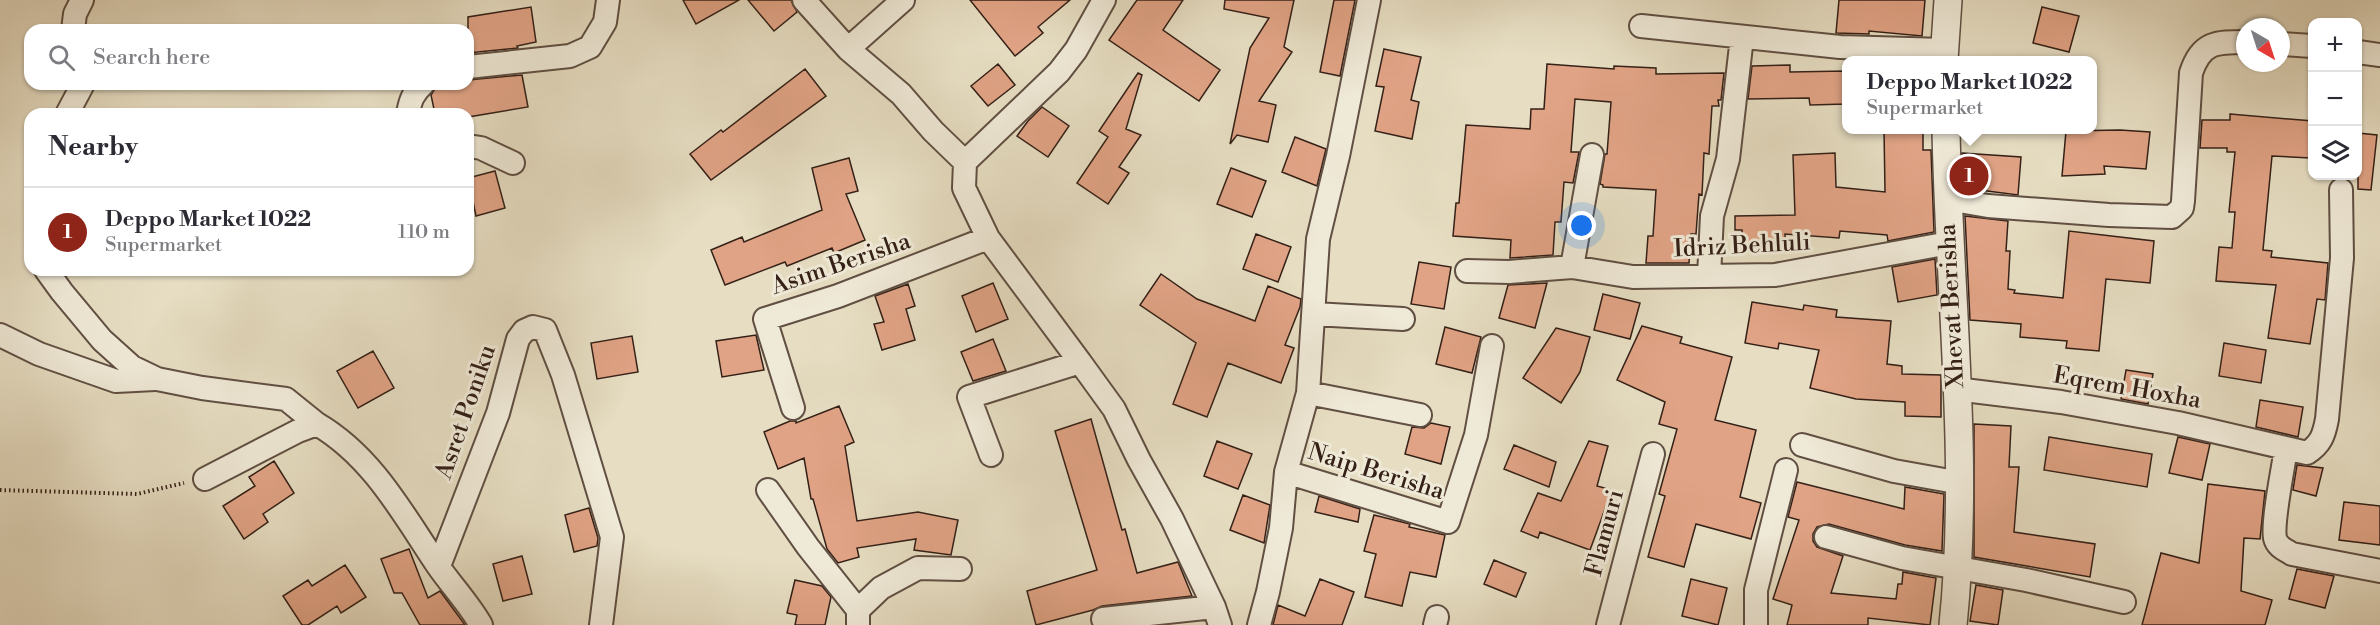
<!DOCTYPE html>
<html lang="en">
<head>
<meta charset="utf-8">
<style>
	:root { --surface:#fff; --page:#f2f2f3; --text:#2b2b33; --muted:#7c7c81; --line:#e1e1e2; --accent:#8f2418 }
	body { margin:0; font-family:"Libre Bodoni",serif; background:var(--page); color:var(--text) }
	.controls { position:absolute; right:18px; top:18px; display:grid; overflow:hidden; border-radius:12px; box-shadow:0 2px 4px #0004 }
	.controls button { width:54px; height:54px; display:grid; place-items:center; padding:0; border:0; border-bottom:2px solid var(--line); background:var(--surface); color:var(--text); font:30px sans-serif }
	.compass { position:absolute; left:2236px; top:18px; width:54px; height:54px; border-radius:50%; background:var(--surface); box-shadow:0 2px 4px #0004; rotate:141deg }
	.you { position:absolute; left:1582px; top:226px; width:21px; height:21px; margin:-15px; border:4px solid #fff; border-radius:50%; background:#1a73e8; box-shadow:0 0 0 9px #1a73e833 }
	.badge { display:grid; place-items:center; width:39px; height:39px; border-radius:50%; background:var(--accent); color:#fff; font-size:20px; font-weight:700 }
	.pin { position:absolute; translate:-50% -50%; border:3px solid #fff; box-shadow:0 2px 6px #0006 }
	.popup { position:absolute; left:1842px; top:56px; width:255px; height:78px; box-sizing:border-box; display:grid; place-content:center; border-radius:12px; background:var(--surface); filter:drop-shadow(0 2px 4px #0005); font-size:20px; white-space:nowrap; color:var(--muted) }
	.popup b { font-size:22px; color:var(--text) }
	.popup::after { content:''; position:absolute; left:50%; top:100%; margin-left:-12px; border:12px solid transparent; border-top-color:var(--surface) }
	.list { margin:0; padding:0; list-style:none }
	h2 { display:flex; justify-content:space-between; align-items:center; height:78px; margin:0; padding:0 24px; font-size:26px }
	h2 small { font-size:20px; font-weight:400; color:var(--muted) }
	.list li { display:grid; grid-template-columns:39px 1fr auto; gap:18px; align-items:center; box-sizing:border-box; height:90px; padding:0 24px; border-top:2px solid var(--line) }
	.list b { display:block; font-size:22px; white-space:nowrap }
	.list p { margin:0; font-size:20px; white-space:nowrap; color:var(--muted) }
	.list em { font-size:20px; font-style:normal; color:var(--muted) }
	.icon { flex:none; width:33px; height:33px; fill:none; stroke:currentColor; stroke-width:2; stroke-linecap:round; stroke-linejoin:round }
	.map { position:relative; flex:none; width:2380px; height:625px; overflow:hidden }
	.search { position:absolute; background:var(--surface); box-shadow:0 2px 4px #0004; left:24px; top:24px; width:450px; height:66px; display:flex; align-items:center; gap:15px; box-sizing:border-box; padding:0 21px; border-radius:18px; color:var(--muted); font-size:22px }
	.panel { position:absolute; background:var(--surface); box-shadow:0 2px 4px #0004; left:24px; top:108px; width:450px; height:168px; border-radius:18px }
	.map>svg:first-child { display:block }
	.building { fill:#e0a385; stroke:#342017; stroke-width:1.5 }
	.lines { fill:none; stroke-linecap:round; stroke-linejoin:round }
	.minor-casing { stroke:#604f42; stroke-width:26 }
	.tertiary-casing { stroke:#604f42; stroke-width:30 }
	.path { stroke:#342017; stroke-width:4; stroke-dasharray:1.5 3; stroke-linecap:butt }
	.minor { stroke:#efe9d7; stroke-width:22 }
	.tertiary { stroke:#efe9d7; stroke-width:27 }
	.labels { text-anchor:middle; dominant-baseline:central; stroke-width:6; stroke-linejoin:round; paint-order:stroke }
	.street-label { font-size:24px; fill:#342017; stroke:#efe9d7 }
</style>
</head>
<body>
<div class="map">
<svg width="2380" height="625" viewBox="0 0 2380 625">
	<rect width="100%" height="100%" fill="#e6ddc2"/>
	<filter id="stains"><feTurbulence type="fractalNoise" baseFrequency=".00333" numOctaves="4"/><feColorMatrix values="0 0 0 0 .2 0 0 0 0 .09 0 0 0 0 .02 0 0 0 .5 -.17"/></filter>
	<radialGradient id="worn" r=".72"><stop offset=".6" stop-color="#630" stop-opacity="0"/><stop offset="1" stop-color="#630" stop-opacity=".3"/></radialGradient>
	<path class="building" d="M683 0H739L696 24Z
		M748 0H791L797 12 774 31Z
		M970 0H1070L1038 27 1043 33 1015 56Z
		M1137 0H1183L1163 30 1220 70 1199 101 1109 40Z
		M1225 0H1294L1284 47 1292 52 1259 101 1276 105 1268 142 1237 135 1230 144 1250 48 1269 18 1224 9Z
		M1334 0H1355L1340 76 1320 72Z
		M1839 0H1925L1922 36 1869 31V34L1836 33Z
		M531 7 536 42 517 46 518 48 468 53V17Z
		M2042 7 2079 16 2069 52 2033 43Z
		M1384 49 1421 57 1411 100 1419 102 1412 139 1375 131 1384 87 1376 86Z
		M998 64 1015 85 988 106 971 86Z
		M1547 64 1614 69V66L1656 68V74L1724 73 1721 100H1718L1719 106H1712L1709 154 1704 153 1702 195 1699 194 1696 234H1691L1689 263H1646L1648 236H1653L1656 190 1603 187V185L1600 184 1605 154H1607L1611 102 1575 99 1571 152H1579L1573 183 1564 182 1561 222H1555L1553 255 1510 258 1511 240 1453 236 1456 203H1459L1466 125 1530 129 1531 109H1544Z
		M1790 65V72L1846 71V104L1810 105 1809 98 1748 99 1752 66Z
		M805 69 826 96 711 180 690 154 721 130 723 132Z
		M1138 73 1142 75 1126 129 1141 135 1119 167 1129 173 1108 204 1077 183 1108 137 1099 131Z
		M522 75 528 107 468 117V114H435L431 95 436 87 468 84V80Z
		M1042 107 1069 126 1048 157 1017 136 1028 121Z
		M2230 114 2313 121 2310 158 2272 156 2263 250 2272 251 2271 257 2328 263 2325 300 2317 299 2310 344 2268 338 2276 285 2216 281 2219 247 2232 248 2235 212H2229L2235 152H2227V148H2200L2202 120H2230Z
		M1884 129H1923V150H1931L1934 232 1888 241 1887 235 1840 231 1839 238 1785 234V249H1743L1742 230H1735V216L1795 215 1793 155 1835 153 1836 187 1885 192Z
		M2120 130 2150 132 2146 169 2104 166 2105 174 2062 176 2066 131Z
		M2358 133 2377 135 2371 190 2358 189Z
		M1295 137 1326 149 1317 186 1282 172Z
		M1962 153 2021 157 2018 195 1964 188Z
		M849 158 858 191 846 194 865 240 834 253 832 248 787 266 785 262 725 285 711 250 742 237 744 242 822 210 812 168Z
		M1231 168 1266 181 1252 217 1217 204Z
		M495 171 505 208 476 216 468 178Z
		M1965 216 2008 221 2006 251H2010L2008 289 2015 290 2014 293 2063 298 2069 231 2154 241 2150 283 2106 279 2099 351 2066 348 2067 341 2020 337 2021 324 1970 320Z
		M1256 234 1291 247 1278 282 1243 269Z
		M1935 259 1937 295 1898 302 1892 267Z
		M1419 262 1451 267 1444 309 1411 304Z
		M1161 274 1197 299 1255 321 1268 286 1301 299 1300 307 1285 345 1294 348 1281 383 1228 363 1207 417 1173 404 1196 343 1140 305Z
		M993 283 1008 319 976 332 962 296Z
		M1547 283 1535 328 1499 318 1508 285Z
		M908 284 915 306 906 309 915 340 882 350 874 324 884 322 875 296Z
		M1603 294 1640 303 1630 339 1594 330Z
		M1752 302 1803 310 1804 305 1837 310 1836 317 1891 321 1887 364 1902 366V374L1941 375V417L1905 416V402L1856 399 1810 388 1819 350 1779 343 1778 349 1745 343Z
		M1642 326 1682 337 1680 343 1732 357 1715 420 1756 430 1740 497 1761 503 1751 539 1696 524 1684 567 1648 557 1665 496 1659 494 1677 429 1659 424 1665 402 1617 380Z
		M1445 327 1481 337 1472 373 1436 364Z
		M1556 328 1590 337 1580 372 1561 403 1523 378Z
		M756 335 764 370 722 377 716 341Z
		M632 336 638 372 597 379 591 343Z
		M993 339 1006 371 973 381 961 352Z
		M2224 343 2266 350 2261 383 2219 376Z
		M373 351 394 388 358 408 337 371Z
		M2126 370 2153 374 2148 404 2121 399Z
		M2260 400 2303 407 2298 437 2256 427Z
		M839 406 854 442 845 446 857 521 918 512 958 520 951 555 914 550 916 539 857 548 859 557 838 563 827 549 813 499H811L804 458 778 469 764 432 790 421H796V423Z
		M1091 419 1122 530 1125 529 1137 573 1178 562 1192 596 1102 606 1093 610 1036 625 1027 591 1097 570 1055 431Z
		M1431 423 1450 427 1441 464 1405 454 1412 427 1424 428Z
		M1974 424 2011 426 2009 467H2019L2014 532 2095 544 2090 577 1974 557Z
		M2049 437 2152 454 2147 487 2044 470Z
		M2178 437 2210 444 2202 480 2169 473Z
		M1217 441 1252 454 1238 489 1204 476Z
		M1589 441 1608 446 1597 486 1612 490 1590 550 1540 532 1538 538 1521 531 1538 493 1561 501Z
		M1514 445 1556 462 1549 487 1504 469Z
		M274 461 294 493 263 514 268 522 244 539 223 506 255 486 249 477Z
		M2297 465 2323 468 2316 496 2293 490Z
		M1797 482 1904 509 1905 487 1944 494 1942 551 1905 545 1829 524 1817 527 1813 534V541L1817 547 1843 556 1831 593 1896 599 1898 584H1902L1903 572 1936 578 1930 625 1868 618V625H1787L1792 605 1773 599 1799 520 1788 517Z
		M2208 484 2265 491 2260 539 2244 538 2241 591 2272 600 2265 625H2142L2161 553 2199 563Z
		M1243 495 1270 505 1264 543 1230 530Z
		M1319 496 1360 509 1358 522 1315 512Z
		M2344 502 2380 506V545L2339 540Z
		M589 508 598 538 597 546 574 552 565 515Z
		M1374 515 1410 524 1409 527 1445 535 1436 577 1410 572 1402 606 1365 597 1376 554 1364 551Z
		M409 549 428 598 440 591 465 625H420L402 593H394L381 559Z
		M522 556 532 594 503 601 493 564Z
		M1494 560 1526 573 1516 597 1484 584Z
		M345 565 366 597 341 613 337 606 308 625H302L283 596 308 580 312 586Z
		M2297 569 2334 576 2325 608 2289 599Z
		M1320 579 1354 592 1342 625H1273L1278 605 1305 616Z
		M1691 579 1727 588 1718 625 1682 616Z
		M795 580 822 586 831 597 825 625H795L797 615 787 613Z
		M1976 585 2003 590 1998 625 1970 621Z"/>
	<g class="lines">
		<defs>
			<path id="minor" d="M804 0 848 49 901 94 933 131 965 162 964 188 988 238
				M1641 26 1840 47 1944 50
				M73 30 75 14 82 0
				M2281 44 2312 46
				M848 49 903 0
				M2358 52 2380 55
				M468 67 570 56 590 47 605 22 608 0
				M67 114 83 84
				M408 114C410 101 413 93 423 84
				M468 146 481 148 513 163
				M965 162 1059 72 1076 50 1104 0
				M1947 199 1988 206 2109 215 2172 217 2182 208 2183 201 2191 73C2201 42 2216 42 2245 42
				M1572 267 1592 155
				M46 270 62 292 102 340 132 367 157 379 202 388 286 399 317 424
				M1467 271 1509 272 1572 267 1633 277 1775 275 1949 243
				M1709 276 1712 216 1728 159 1742 37
				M1314 314 1403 319
				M0 335 39 354 116 381 155 379
				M1956 389 2061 402 2178 423 2307 453C2321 444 2324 435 2327 419L2342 258 2341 190
				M1308 393 1420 415
				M793 408 765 319 838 296 988 238 1080 362
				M1802 445 1894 471 1961 483
				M2286 449C2283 468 2272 523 2275 538 2277 547 2286 550 2292 554L2380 571
				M991 455 969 397 1080 362 1114 409 1139 460 1172 519 1214 607 1220 625
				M1286 472 1448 522 1476 435 1492 346
				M205 479 298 431 317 424C373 457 403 514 438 566 452 586 469 604 481 625
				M768 490 808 547 858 610
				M1826 537 1902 558 2026 580 2124 602
				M439 566 498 413 518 339 524 331 533 327 545 330 563 375 612 537 601 625
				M1103 619 1214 607
				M858 624V610L881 588 918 568 960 569
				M1259 625 1268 592 1281 528 1286 472 1308 393 1318 239 1338 156 1369 0
				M1435 625 1437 617
				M1608 625 1653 454
				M1756 625V590L1786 470"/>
			<path id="tertiary" d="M1944 60 1948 0
				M1946 130C1949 295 1970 460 1953 625"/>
		</defs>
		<use href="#minor" class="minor-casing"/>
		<use href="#tertiary" class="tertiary-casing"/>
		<path class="path" d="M0 490 137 494 184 483"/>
		<use href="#minor" class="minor"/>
		<use href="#tertiary" class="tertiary"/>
	</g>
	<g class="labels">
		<g class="street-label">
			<text transform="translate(1742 246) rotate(-3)">Idriz Behluli</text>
			<text transform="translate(841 264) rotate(-19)">Asim Berisha</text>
			<text transform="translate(1952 306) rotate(-93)">Xhevat Berisha</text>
			<text transform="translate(2127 388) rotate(10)">Eqrem Hoxha</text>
			<text transform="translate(466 412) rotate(-71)">Asret Poniku</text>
			<text transform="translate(1376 472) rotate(17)">Naip Berisha</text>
			<text transform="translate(1605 533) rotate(-75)">Flamuri</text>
		</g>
	</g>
	<rect width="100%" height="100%" filter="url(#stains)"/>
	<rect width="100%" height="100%" fill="url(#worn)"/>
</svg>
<div class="controls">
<button>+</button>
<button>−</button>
<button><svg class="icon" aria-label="layers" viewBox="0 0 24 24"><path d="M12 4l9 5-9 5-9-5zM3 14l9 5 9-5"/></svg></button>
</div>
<svg class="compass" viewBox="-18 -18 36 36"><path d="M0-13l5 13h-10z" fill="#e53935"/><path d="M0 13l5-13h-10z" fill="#7c7c81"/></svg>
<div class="you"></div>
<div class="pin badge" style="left:1969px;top:176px">1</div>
<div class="popup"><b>Deppo Market 1022</b>Supermarket</div>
<div class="search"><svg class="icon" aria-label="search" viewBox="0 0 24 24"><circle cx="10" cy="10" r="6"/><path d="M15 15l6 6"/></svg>Search here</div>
<section class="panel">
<h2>Nearby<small></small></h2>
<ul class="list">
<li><span class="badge">1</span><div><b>Deppo Market 1022</b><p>Supermarket</p></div><em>110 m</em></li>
</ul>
</section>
</div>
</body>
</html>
